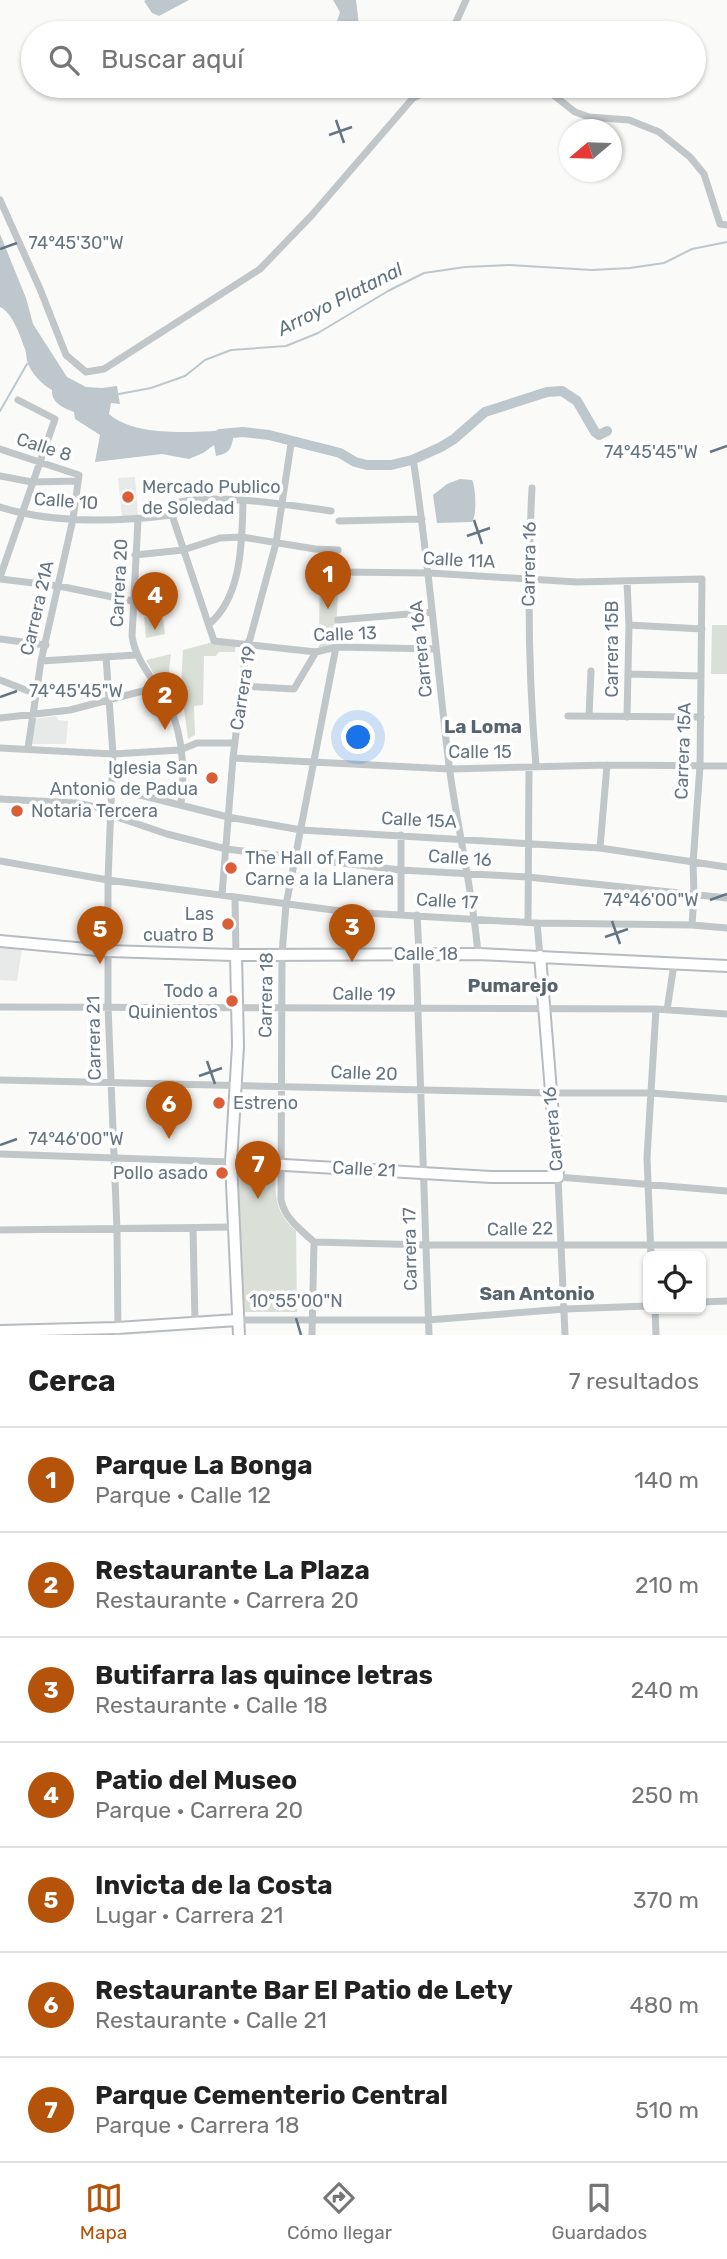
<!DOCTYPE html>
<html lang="es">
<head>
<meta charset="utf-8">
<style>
	:root { --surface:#fff; --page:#f2f2f2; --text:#222; --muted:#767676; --line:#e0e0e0; --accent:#b45309 }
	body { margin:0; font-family:Rubik,sans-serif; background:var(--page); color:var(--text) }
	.controls { position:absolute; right:21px; bottom:21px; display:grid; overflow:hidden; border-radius:10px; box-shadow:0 2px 5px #0004 }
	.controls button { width:63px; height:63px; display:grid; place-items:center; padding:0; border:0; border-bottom:2px solid var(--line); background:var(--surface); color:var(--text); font:35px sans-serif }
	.compass { position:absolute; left:559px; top:119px; width:63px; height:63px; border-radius:50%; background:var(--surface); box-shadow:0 2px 5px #0004; rotate:251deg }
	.you { position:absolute; left:359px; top:738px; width:24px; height:24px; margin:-18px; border:5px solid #fff; border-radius:50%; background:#1a73e8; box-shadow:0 0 0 10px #1a73e833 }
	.badge { display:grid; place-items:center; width:46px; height:46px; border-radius:50%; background:var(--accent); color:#fff; font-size:23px; font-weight:700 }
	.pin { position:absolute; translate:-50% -58px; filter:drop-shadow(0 2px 4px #0008) }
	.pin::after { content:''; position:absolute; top:37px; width:24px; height:21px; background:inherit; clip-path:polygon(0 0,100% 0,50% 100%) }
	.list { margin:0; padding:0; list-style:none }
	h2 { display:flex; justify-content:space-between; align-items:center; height:91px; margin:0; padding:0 28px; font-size:30px }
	h2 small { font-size:23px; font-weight:400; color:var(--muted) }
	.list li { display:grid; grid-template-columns:46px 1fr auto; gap:21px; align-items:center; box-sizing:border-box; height:105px; padding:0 28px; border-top:2px solid var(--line) }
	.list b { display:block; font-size:26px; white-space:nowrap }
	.list p { margin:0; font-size:23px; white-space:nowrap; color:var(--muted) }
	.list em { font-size:23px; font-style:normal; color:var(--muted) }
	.icon { flex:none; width:38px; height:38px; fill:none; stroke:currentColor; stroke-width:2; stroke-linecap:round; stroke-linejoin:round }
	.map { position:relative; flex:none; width:727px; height:1335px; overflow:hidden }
	.search { position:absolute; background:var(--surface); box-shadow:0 2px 5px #0004; left:21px; right:21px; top:21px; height:77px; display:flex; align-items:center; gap:18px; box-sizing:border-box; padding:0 24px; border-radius:38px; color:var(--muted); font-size:26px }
	.sheet { height:826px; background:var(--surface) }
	nav { display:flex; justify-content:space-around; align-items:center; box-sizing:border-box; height:98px; border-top:2px solid var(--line); background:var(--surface); font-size:19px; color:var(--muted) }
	nav a { display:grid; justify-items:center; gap:4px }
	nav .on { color:var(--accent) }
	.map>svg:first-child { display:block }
	.built { fill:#e8e9e9 }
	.green { fill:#dadfd7 }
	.water { fill:#bdc7cc }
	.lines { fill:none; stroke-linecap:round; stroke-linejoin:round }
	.stream { stroke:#bdc7cc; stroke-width:2 }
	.river { stroke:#bdc7cc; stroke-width:10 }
	.secondary-casing { stroke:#b6bbc0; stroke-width:14 }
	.street { stroke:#c1c6c9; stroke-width:7 }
	.secondary { stroke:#fff; stroke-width:10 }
	.ticks { fill:none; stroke:#667581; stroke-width:2.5 }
	.poi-dot { fill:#da5e38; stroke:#fff; stroke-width:2.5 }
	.labels { text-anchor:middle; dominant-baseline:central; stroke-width:7; stroke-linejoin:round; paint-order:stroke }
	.street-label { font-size:18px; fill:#667581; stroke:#fff }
	.poi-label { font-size:18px; fill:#667581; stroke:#fff; text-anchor:start }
	.water-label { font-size:19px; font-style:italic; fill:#61747b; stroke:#fff }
	.neighbourhood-label { font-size:19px; font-weight:bold; fill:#58646d; stroke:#fff }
	.ticks-label { font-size:18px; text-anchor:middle; fill:#667581; stroke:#fff; stroke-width:7; stroke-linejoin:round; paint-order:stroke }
</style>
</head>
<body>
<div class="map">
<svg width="727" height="1335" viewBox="0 0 727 1335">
	<rect width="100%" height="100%" fill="#fafaf8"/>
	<path class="built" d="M135 477 138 516 122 517 118 478Z
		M56 716 58 720 68 721 66 744H31L34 719Z
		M0 947 22 949 17 981 0 980Z"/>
	<path class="green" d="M320 552H337L338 596 335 643 319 648Z
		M144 617 163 618 165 634 146 638Z
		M712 625H727V674H711Z
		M213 642 236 644 235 652H219L216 656H204L203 705 194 706 195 735 188 739 181 687 183 650Z
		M171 654 169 671 173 702 170 703 146 660Z
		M239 1167 276 1168C275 1196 274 1211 296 1231L297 1312H240Z"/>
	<path class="water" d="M146 0H189L159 16 152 13 144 1Z
		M333 0H356L360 33H340L336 24 340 12Z
		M0 234 26 298 33 324 67 377 86 387 102 388 117 386 120 404 111 403 109 414C138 439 199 431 236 430 230 443 235 453 216 456L214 445 203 453 189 459 162 454 95 462 100 435 75 419 74 412C64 408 51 403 52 390 42 384 34 376 29 366 26 361 27 355 25 349 20 336 13 313 0 307Z
		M460 479 472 480C476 488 477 516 472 522L437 523 433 495 447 484Z"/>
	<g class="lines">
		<path class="stream" d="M119 394 151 388 185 376 205 360 231 350 286 346 318 333 388 291 424 273 465 267 509 265 592 270 630 268 664 263 692 249 727 242
			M0 411 27 364"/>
		<path class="river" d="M220 434 243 432 269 435 340 453 355 462 367 465H391L412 460 441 447 454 439 485 412 547 392 562 391 577 401 595 432 599 435 607 431"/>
		<defs>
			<path id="secondary" d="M0 941 108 951 233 955 478 954 727 966
				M236 955 238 1046 231 1162 239 1335
				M231 1162 491 1177H558L540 956
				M0 1331 117 1328 237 1320"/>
		</defs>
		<use href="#secondary" class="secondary-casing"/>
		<path class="street" d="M451 33 466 0
			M454 86 471 90 489 86
			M542 86 575 112 589 117 629 120 659 132 690 157 704 174 720 224 727 225
			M0 200 40 289 66 355 86 372 104 369 260 269 312 215 413 98 438 86
			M0 449 79 475 73 519 41 661 28 748
			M414 465C429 565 437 665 449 765 457 828 473 890 478 954
			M0 476 32 482 78 481
			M532 488C527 584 528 671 536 766
			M0 507C54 524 116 522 172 515
			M331 511C287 505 214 492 172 504V515L214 641 316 652 336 647 436 649
			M138 519 132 636C136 664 158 683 170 708 183 736 185 774 181 804
			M339 521 422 519
			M135 555 183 550 220 538 242 537 315 549 338 550
			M340 572 430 573 577 582 702 579 700 766 693 863 694 894 692 925
			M0 577 55 419 18 400
			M0 579 59 586 132 601 148 602
			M627 582 629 625 627 717
			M338 620 432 612
			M209 624C242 597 242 541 243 502
			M629 625 702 629
			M0 639 46 645
			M106 657 113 754 108 880V1006L117 1229 118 1335
			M41 661 136 655
			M629 674 701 676
			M0 680 36 694
			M241 686 294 689 316 652
			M568 716 701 717
			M589 716 591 671
			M0 718 70 710 158 687
			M0 748 113 754 180 750 197 743H235
			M233 758 450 769 607 765 727 766
			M112 788 228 817 301 830 600 848 727 867
			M0 799 76 803 111 810
			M111 815 167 834 226 849 400 870 528 877 727 898
			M401 835V914
			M600 848 607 765
			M0 861 108 880 348 912 537 923 692 925 727 928
			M222 895 233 758 247 644 250 639 276 543 291 444
			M235 898 236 955
			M417 915 419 953
			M528 922 529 768
			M537 923 540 956
			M416 953 429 1335
			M0 1007 656 1009 727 1014
			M667 1010 674 964
			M0 1080 550 1093H652L727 1099
			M0 1154 231 1162
			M193 1228 195 1322
			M0 1230 234 1227
			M314 1242 426 1245H727
			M651 1256 647 1158 656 1009
			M701 1302 727 1301
			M655 1309 656 1335
			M237 1320H428L565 1309 648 1306
			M312 1335 314 1242C300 1229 285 1219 281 1200L282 954 286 905 336 647
			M565 1335 558 1177 727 1191"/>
		<use href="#secondary" class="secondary"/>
	</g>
	<path class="ticks" d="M336 120 344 143M329 135 352 127M0 249 17 243M710 452 727 446M474 520 482 544M467 536 490 528M0 697 17 691M710 900 727 894M612 921 620 944M605 937 628 929M207 1061 215 1084M199 1076 222 1068M0 1145 17 1139M296 1318 301 1335"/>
	<g class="poi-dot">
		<circle cx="128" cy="497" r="7"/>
		<circle cx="212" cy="778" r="7"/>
		<circle cx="17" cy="811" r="7"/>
		<circle cx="231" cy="868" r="7"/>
		<circle cx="228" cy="924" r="7"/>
		<circle cx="232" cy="1001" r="7"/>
		<circle cx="219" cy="1103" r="7"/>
		<circle cx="222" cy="1173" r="7"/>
	</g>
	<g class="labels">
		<g class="street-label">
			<text transform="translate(44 447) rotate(18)">Calle 8</text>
			<text transform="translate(66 501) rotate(4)">Calle 10</text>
			<text transform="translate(459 560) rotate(3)">Calle 11A</text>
			<text transform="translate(529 564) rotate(-89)">Carrera 16</text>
			<text transform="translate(119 583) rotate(-87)">Carrera 20</text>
			<text transform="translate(37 608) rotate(-77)">Carrera 21A</text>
			<text transform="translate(345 634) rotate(-2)">Calle 13</text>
			<text transform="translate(421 649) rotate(-96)">Carrera 16A</text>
			<text transform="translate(612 649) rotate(-90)">Carrera 15B</text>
			<text transform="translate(243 688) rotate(-81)">Carrera 19</text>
			<text transform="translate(683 751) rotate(-88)">Carrera 15A</text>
			<text x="480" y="752">Calle 15</text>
			<text transform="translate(419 820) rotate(3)">Calle 15A</text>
			<text transform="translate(460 858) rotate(4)">Calle 16</text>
			<text transform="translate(447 901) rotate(3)">Calle 17</text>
			<text x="426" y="954">Calle 18</text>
			<text transform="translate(364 994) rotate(1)">Calle 19</text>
			<text transform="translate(266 995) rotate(-89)">Carrera 18</text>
			<text transform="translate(94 1038) rotate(-91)">Carrera 21</text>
			<text transform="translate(364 1073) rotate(2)">Calle 20</text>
			<text transform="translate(553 1129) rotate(-95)">Carrera 16</text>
			<text transform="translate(364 1169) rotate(3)">Calle 21</text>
			<text transform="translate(520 1229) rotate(-1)">Calle 22</text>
			<text transform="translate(410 1249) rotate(-91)">Carrera 17</text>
		</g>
		<g class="poi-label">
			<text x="142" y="487">Mercado Publico<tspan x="142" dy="21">de Soledad</tspan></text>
			<text x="198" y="768" text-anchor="end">Iglesia San<tspan x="198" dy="21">Antonio de Padua</tspan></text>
			<text x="31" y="811">Notaria Tercera</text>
			<text x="245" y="858">The Hall of Fame<tspan x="245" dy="21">Carne a la Llanera</tspan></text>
			<text x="214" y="914" text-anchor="end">Las<tspan x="214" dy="21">cuatro B</tspan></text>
			<text x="218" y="991" text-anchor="end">Todo a<tspan x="218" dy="21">Quinientos</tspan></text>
			<text x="233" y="1103">Estreno</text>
			<text x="208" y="1173" text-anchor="end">Pollo asado</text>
		</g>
		<g class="water-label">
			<text transform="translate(340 299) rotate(-27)">Arroyo Platanal</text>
		</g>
		<g class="neighbourhood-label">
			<text x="483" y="726">La Loma</text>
			<text x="513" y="985">Pumarejo</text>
			<text x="537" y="1293">San Antonio</text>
		</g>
	</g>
	<g class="ticks-label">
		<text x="76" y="249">74°45'30"W</text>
		<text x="651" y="458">74°45'45"W</text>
		<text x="76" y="697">74°45'45"W</text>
		<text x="651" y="906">74°46'00"W</text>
		<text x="76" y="1145">74°46'00"W</text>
		<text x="296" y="1307">10°55'00"N</text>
	</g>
</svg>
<div class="controls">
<button><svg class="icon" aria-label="locate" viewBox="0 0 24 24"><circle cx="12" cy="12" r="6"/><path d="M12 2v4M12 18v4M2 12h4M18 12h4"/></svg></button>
</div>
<svg class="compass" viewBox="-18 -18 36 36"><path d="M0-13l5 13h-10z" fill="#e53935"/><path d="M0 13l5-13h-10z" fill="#767676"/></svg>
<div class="you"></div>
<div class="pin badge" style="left:328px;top:609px">1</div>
<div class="pin badge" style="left:165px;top:730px">2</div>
<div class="pin badge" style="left:352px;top:962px">3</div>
<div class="pin badge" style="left:155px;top:630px">4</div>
<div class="pin badge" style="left:100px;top:964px">5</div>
<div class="pin badge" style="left:169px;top:1139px">6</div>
<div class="pin badge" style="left:258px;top:1199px">7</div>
<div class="search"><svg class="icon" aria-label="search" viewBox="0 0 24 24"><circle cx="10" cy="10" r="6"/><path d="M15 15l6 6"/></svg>Buscar aquí</div>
</div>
<section class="sheet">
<h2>Cerca<small>7 resultados</small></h2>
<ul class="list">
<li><span class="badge">1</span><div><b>Parque La Bonga</b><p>Parque · Calle 12</p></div><em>140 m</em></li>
<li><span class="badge">2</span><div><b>Restaurante La Plaza</b><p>Restaurante · Carrera 20</p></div><em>210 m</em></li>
<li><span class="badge">3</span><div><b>Butifarra las quince letras</b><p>Restaurante · Calle 18</p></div><em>240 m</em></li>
<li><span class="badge">4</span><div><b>Patio del Museo</b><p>Parque · Carrera 20</p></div><em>250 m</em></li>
<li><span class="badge">5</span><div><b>Invicta de la Costa</b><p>Lugar · Carrera 21</p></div><em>370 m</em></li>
<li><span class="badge">6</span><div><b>Restaurante Bar El Patio de Lety</b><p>Restaurante · Calle 21</p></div><em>480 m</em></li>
<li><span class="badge">7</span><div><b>Parque Cementerio Central</b><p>Parque · Carrera 18</p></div><em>510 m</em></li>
</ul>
</section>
<nav>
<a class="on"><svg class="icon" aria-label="map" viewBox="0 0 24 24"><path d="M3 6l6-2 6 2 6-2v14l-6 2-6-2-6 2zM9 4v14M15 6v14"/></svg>Mapa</a>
<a><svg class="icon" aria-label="directions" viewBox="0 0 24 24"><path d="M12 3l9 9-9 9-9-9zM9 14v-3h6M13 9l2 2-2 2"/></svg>Cómo llegar</a>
<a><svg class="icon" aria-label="saved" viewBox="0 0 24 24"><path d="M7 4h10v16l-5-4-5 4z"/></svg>Guardados</a>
</nav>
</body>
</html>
